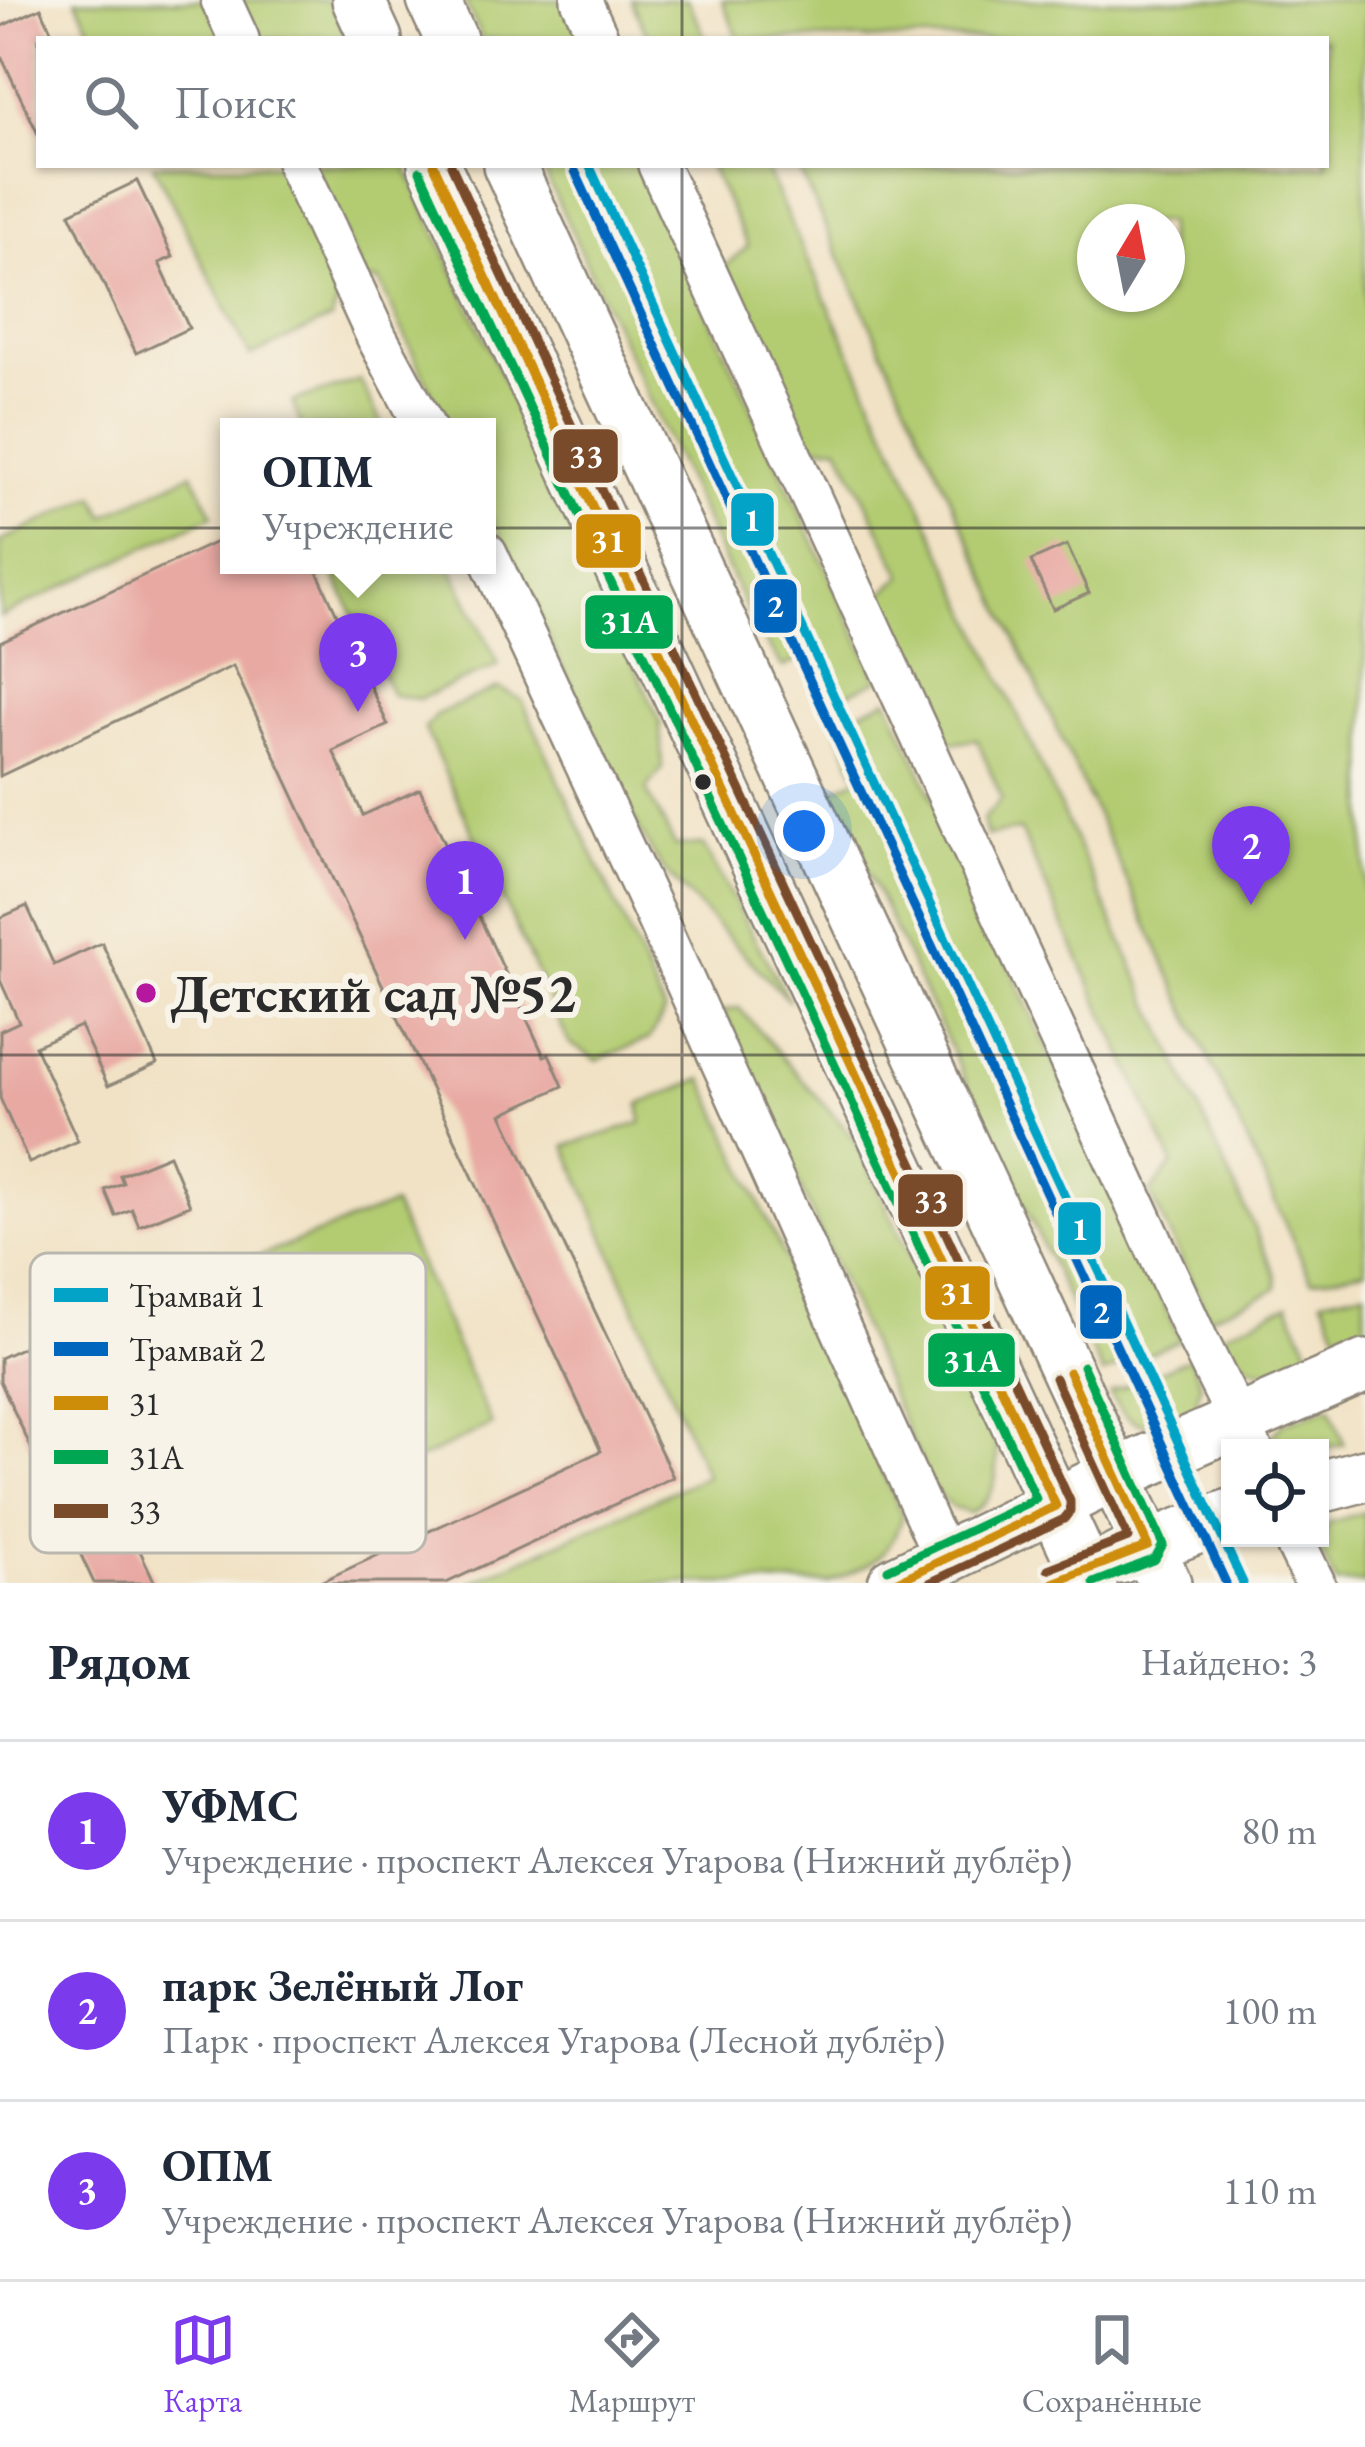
<!DOCTYPE html>
<html lang="ru">
<head>
<meta charset="utf-8">
<style>
	:root { --surface:#fff; --page:#f2f2f3; --text:#1f2937; --muted:#747a83; --line:#e0e1e3; --accent:#7c3aed }
	body { margin:0; font-family:"EB Garamond",serif; background:var(--page); color:var(--text) }
	.controls { position:absolute; right:36px; bottom:36px; display:grid; overflow:hidden; border-radius:0px; box-shadow:0 3px 9px #0004 }
	.controls button { width:108px; height:108px; display:grid; place-items:center; padding:0; border:0; border-bottom:3px solid var(--line); background:var(--surface); color:var(--text); font:60px sans-serif }
	.compass { position:absolute; left:1077px; top:204px; width:108px; height:108px; border-radius:50%; background:var(--surface); box-shadow:0 3px 9px #0004; rotate:10deg }
	.you { position:absolute; left:804px; top:831px; width:42px; height:42px; margin:-30px; border:9px solid #fff; border-radius:50%; background:#1a73e8; box-shadow:0 0 0 18px #1a73e833 }
	.badge { display:grid; place-items:center; width:78px; height:78px; border-radius:50%; background:var(--accent); color:#fff; font-size:39px; font-weight:700 }
	.pin { position:absolute; translate:-50% -99px; filter:drop-shadow(0 3px 6px #0008) }
	.pin::after { content:''; position:absolute; top:63px; width:42px; height:36px; background:inherit; clip-path:polygon(0 0,100% 0,50% 100%) }
	.popup { position:absolute; left:220px; top:418px; width:276px; height:156px; box-sizing:border-box; display:grid; place-content:center; border-radius:0px; background:var(--surface); filter:drop-shadow(0 3px 9px #0005); font-size:39px; white-space:nowrap; color:var(--muted) }
	.popup b { font-size:45px; color:var(--text) }
	.popup::after { content:''; position:absolute; left:50%; top:100%; margin-left:-24px; border:24px solid transparent; border-top-color:var(--surface) }
	.list { margin:0; padding:0; list-style:none }
	h2 { display:flex; justify-content:space-between; align-items:center; height:156px; margin:0; padding:0 48px; font-size:51px }
	h2 small { font-size:39px; font-weight:400; color:var(--muted) }
	.list li { display:grid; grid-template-columns:78px 1fr auto; gap:36px; align-items:center; box-sizing:border-box; height:180px; padding:0 48px; border-top:3px solid var(--line) }
	.list b { display:block; font-size:45px; white-space:nowrap }
	.list p { margin:0; font-size:39px; white-space:nowrap; color:var(--muted) }
	.list em { font-size:39px; font-style:normal; color:var(--muted) }
	.icon { flex:none; width:66px; height:66px; fill:none; stroke:currentColor; stroke-width:2; stroke-linecap:round; stroke-linejoin:round }
	.map { position:relative; flex:none; width:1365px; height:1583px; overflow:hidden }
	.search { position:absolute; background:var(--surface); box-shadow:0 3px 9px #0004; left:36px; right:36px; top:36px; height:132px; display:flex; align-items:center; gap:30px; box-sizing:border-box; padding:0 42px; border-radius:0px; color:var(--muted); font-size:45px }
	.sheet { height:696px; background:var(--surface) }
	nav { display:flex; justify-content:space-around; align-items:center; box-sizing:border-box; height:168px; border-top:3px solid var(--line); background:var(--surface); font-size:33px; color:var(--muted) }
	nav a { display:grid; justify-items:center; gap:6px }
	nav .on { color:var(--accent) }
	.map>svg:first-child { display:block }
	.green { fill:#b3cc72; stroke:#6f7c4e; stroke-width:3; fill-rule:evenodd }
	.building { fill:#e8a9a3 }
	.lines { fill:none; stroke-linecap:round; stroke-linejoin:round }
	.minor-casing { stroke:#8e8678; stroke-width:44 }
	.major-casing { stroke:#8e8678; stroke-width:56 }
	.minor { stroke:#fff; stroke-width:39 }
	.major { stroke:#fff; stroke-width:51 }
	.bus-1-casing { stroke:#f7f3e8; stroke-width:18 }
	.bus-2-casing { stroke:#f7f3e8; stroke-width:18 }
	.bus-3-casing { stroke:#f7f3e8; stroke-width:18 }
	.bus-1 { stroke:#ce8d09; stroke-width:9 }
	.bus-2 { stroke:#00a651; stroke-width:9 }
	.bus-3 { stroke:#7a4b2a; stroke-width:9 }
	.tram-1-casing { stroke:#f7f3e8; stroke-width:18 }
	.tram-2-casing { stroke:#f7f3e8; stroke-width:18 }
	.tram-1 { stroke:#02a3c6; stroke-width:9 }
	.tram-2 { stroke:#0065bd; stroke-width:9 }
	.grid { fill:none; stroke:#2b2b2b; stroke-width:3; stroke-opacity:0.55 }
	.bus-dot { fill:#2b2b2b; stroke:#f7f3e8; stroke-width:4.5 }
	.poi-dot { fill:#b5179e; stroke:#f7f3e8; stroke-width:4.5 }
	.labels { text-anchor:middle; dominant-baseline:central; stroke-width:12; stroke-linejoin:round; paint-order:stroke }
	.poi-label { font-size:54px; font-weight:bold; fill:#2b2b2b; stroke:#f7f3e8; text-anchor:start }
	.key { fill:#f7f3e8; stroke:#bab7af; stroke-width:3 }
	.key-label { font-size:33px; fill:#2b2b2b }
	.line-badge { stroke:#f7f3e8; stroke-width:4.5 }
	.badge-label { font-size:33px; text-anchor:middle; font-weight:bold; fill:#fff }
</style>
</head>
<body>
<div class="map">
<svg width="1365" height="1583" viewBox="0 0 1365 1583">
	<rect width="100%" height="100%" fill="#f7f3e8"/>
	<filter id="ink" filterUnits="userSpaceOnUse"><feTurbulence type="fractalNoise" baseFrequency=".00833" numOctaves="2"/><feDisplacementMap in="SourceGraphic" scale="24" xChannelSelector="R" yChannelSelector="G"/><feConvolveMatrix kernelMatrix="1 2 1 2 8 2 1 2 1" color-interpolation-filters="sRGB"/></filter>
	<filter id="wash" filterUnits="userSpaceOnUse"><feTurbulence type="fractalNoise" baseFrequency=".004" numOctaves="4" result="noise"/><feDisplacementMap in="SourceGraphic" scale="48" xChannelSelector="R" yChannelSelector="G"/><feGaussianBlur stdDeviation="2.7" result="paint"/><feColorMatrix in="noise" values="0 0 0 0 0 0 0 0 0 0 0 0 0 0 0 0 0 1.4 0 .05"/><feComposite in="paint" operator="in"/></filter>
	<g filter="url(#wash)">
		<rect width="100%" height="100%" fill="#f1e2c5"/>
		<path class="green" d="M76 0H207L225 39H106L93 34Z
			M235 0H330L348 39H253Z
			M464 0H563L581 39H482Z
			M631 0H688L706 39H649Z
			M722 0H1365V1270L1311 1280 797 165H1326V39H739ZM1095 222H1167V294H1095Z
			M153 165H283L337 280 338 302 331 319 250 356Z
			M312 165H405L660 721 662 769 646 789 675 846 703 845 789 1001 661 867 639 829 487 509V427H448L379 281H365Z
			M541 165H639L878 680 830 701 806 656 783 667 754 626Z
			M709 165H764L1276 1276 1277 1287 1270 1292 1208 1317 1150 1193 1173 1164 1020 830 987 836 983 819 1002 799 977 739 947 743 879 596 903 576 839 446H808L725 267 748 246Z
			M360 380 383 427H302L292 402Z
			M192 473 213 515 0 617V542L95 496 105 516Z
			M330 565H450L499 665 419 699 392 695Z
			M498 688 522 700 665 1012 649 1039 597 1060 569 1043 425 729 437 714Z
			M888 699 1180 1340 1103 1374 830 791 858 779 836 723Z
			M739 1008 855 1139 996 1441C999 1471 998 1497 970 1513L953 1508 932 1487 723 1011Z
			M703 1079 902 1515C889 1561 869 1564 828 1583H470L706 1476 566 1146 641 1123 640 1104Z
			M393 1205 492 1425 236 1546 164 1388 248 1350 215 1273Z
			M1365 1290V1338L1344 1347 1322 1299Z
			M1288 1305 1314 1359C1267 1377 1251 1377 1218 1336Z
			M1190 1358 1201 1384 1194 1411C1156 1426 1131 1437 1110 1393Z
			M1330 1407 1344 1444 1320 1449 1273 1448 1272 1435 1284 1423Z
			M1365 1512V1583H1336L1318 1545 1330 1522Z"/>
		<g id="blocks">
			<path class="building" d="M41 8 55 39H39V136L0 54V27Z
				M137 181 173 257 159 263 189 328 136 353 70 213Z
				M229 536V565H314L388 725 333 751 363 815 420 789 544 1056 549 1054 563 1086 502 1114 673 1477 446 1583H318L601 1451 233 666 0 776V642Z
				M1067 545 1089 593 1053 609 1031 561Z
				M27 906 54 965 102 943 157 1064 108 1086 80 1026 35 1046 78 1141 29 1163 0 1098V1031L19 1022 0 980V918Z
				M169 1155 190 1205 139 1226 132 1209 116 1216 105 1190 123 1183 120 1175Z
				M203 1307 223 1348 199 1359 179 1319Z
				M41 1339 65 1390 155 1583H94L0 1381V1358Z"/>
		</g>
	</g>
	<g filter="url(#ink)">
		<use href="#blocks" fill-opacity="0" stroke="#8e8678" stroke-width="3"/>
		<g class="lines">
			<defs>
				<path id="minor" d="M221 0 239 39
					M581 0 599 39
					M297 165 377 338 425 427
					M658 165 1197 1338 1252 1448
					M487 553 654 913 944 1558
					M1293 1538 1315 1583"/>
				<path id="major" d="M358 0 376 39
					M433 0 451 39
					M434 165 1091 1583
					M509 165 1165 1583
					M1320 1487 1365 1475
					M1119 1558 1230 1515
					M894 1583 1115 1475 1365 1366"/>
			</defs>
			<use href="#minor" class="minor-casing"/>
			<use href="#major" class="major-casing"/>
			<use href="#minor" class="minor"/>
			<use href="#major" class="major"/>
			<defs>
				<path id="bus-1" d="M434 165 1056 1506 894 1583
					M1053 1583 1148 1546 1069 1372"/>
				<path id="bus-2" d="M420 171 1036 1499 888 1569
					M1083 1366 1163 1545 1155 1559 1094 1583"/>
				<path id="bus-3" d="M451 165 1070 1501V1511L1064 1519 929 1583
					M1048 1569 1128 1538 1055 1378"/>
			</defs>
			<use href="#bus-1" class="bus-1-casing"/>
			<use href="#bus-2" class="bus-2-casing"/>
			<use href="#bus-3" class="bus-3-casing"/>
			<use href="#bus-1" class="bus-1"/>
			<use href="#bus-2" class="bus-2"/>
			<use href="#bus-3" class="bus-3"/>
			<defs>
				<path id="tram-1" d="M589 165 1243 1583"/>
				<path id="tram-2" d="M575 171 1226 1583"/>
			</defs>
			<use href="#tram-1" class="tram-1-casing"/>
			<use href="#tram-2" class="tram-2-casing"/>
			<use href="#tram-1" class="tram-1"/>
			<use href="#tram-2" class="tram-2"/>
		</g>
	</g>
	<path class="grid" d="M682 0V39M682 165V1583M0 528H1365M0 1055H1365"/>
	<circle class="bus-dot" cx="703" cy="782" r="10"/>
	<circle class="poi-dot" cx="146" cy="993" r="12"/>
	<g class="labels">
		<g class="poi-label">
			<text x="170" y="993">Детский сад №52</text>
		</g>
	</g>
	<rect x="30" y="1253" width="396" height="300" rx="18" class="key"/>
	<rect x="54" y="1288" width="54" height="14" fill="#02a3c6"/>
	<rect x="54" y="1342" width="54" height="14" fill="#0065bd"/>
	<rect x="54" y="1396" width="54" height="14" fill="#ce8d09"/>
	<rect x="54" y="1450" width="54" height="14" fill="#00a651"/>
	<rect x="54" y="1504" width="54" height="14" fill="#7a4b2a"/>
	<g class="key-label">
		<text x="129" y="1307">Трамвай 1</text>
		<text x="129" y="1361">Трамвай 2</text>
		<text x="129" y="1415">31</text>
		<text x="129" y="1469">31А</text>
		<text x="129" y="1523">33</text>
	</g>
	<g class="line-badge">
		<rect x="551" y="427" width="69" height="58" rx="12" fill="#7a4b2a"/>
		<rect x="729" y="491" width="47" height="57" rx="12" fill="#02a3c6"/>
		<rect x="574" y="512" width="69" height="58" rx="12" fill="#ce8d09"/>
		<rect x="752" y="577" width="47" height="58" rx="12" fill="#0065bd"/>
		<rect x="583" y="593" width="92" height="58" rx="12" fill="#00a651"/>
		<rect x="896" y="1172" width="69" height="57" rx="12" fill="#7a4b2a"/>
		<rect x="1056" y="1200" width="47" height="57" rx="12" fill="#02a3c6"/>
		<rect x="923" y="1264" width="69" height="58" rx="12" fill="#ce8d09"/>
		<rect x="1078" y="1283" width="46" height="58" rx="12" fill="#0065bd"/>
		<rect x="926" y="1331" width="91" height="58" rx="12" fill="#00a651"/>
	</g>
	<g class="badge-label">
		<text x="586" y="467">33</text>
		<text x="752" y="531">1</text>
		<text x="608" y="552">31</text>
		<text x="775" y="617">2</text>
		<text x="629" y="633">31А</text>
		<text x="931" y="1212">33</text>
		<text x="1080" y="1240">1</text>
		<text x="957" y="1304">31</text>
		<text x="1101" y="1323">2</text>
		<text x="972" y="1372">31А</text>
	</g>
</svg>
<div class="controls">
<button><svg class="icon" aria-label="locate" viewBox="0 0 24 24"><circle cx="12" cy="12" r="6"/><path d="M12 2v4M12 18v4M2 12h4M18 12h4"/></svg></button>
</div>
<svg class="compass" viewBox="-18 -18 36 36"><path d="M0-13l5 13h-10z" fill="#e53935"/><path d="M0 13l5-13h-10z" fill="#747a83"/></svg>
<div class="you"></div>
<div class="pin badge" style="left:465px;top:940px">1</div>
<div class="pin badge" style="left:1251px;top:905px">2</div>
<div class="pin badge" style="left:358px;top:712px">3</div>
<div class="popup"><b>ОПМ</b>Учреждение</div>
<div class="search"><svg class="icon" aria-label="search" viewBox="0 0 24 24"><circle cx="10" cy="10" r="6"/><path d="M15 15l6 6"/></svg>Поиск</div>
</div>
<section class="sheet">
<h2>Рядом<small>Найдено: 3</small></h2>
<ul class="list">
<li><span class="badge">1</span><div><b>УФМС</b><p>Учреждение · проспект Алексея Угарова (Нижний дублёр)</p></div><em>80 m</em></li>
<li><span class="badge">2</span><div><b>парк Зелёный Лог</b><p>Парк · проспект Алексея Угарова (Лесной дублёр)</p></div><em>100 m</em></li>
<li><span class="badge">3</span><div><b>ОПМ</b><p>Учреждение · проспект Алексея Угарова (Нижний дублёр)</p></div><em>110 m</em></li>
</ul>
</section>
<nav>
<a class="on"><svg class="icon" aria-label="map" viewBox="0 0 24 24"><path d="M3 6l6-2 6 2 6-2v14l-6 2-6-2-6 2zM9 4v14M15 6v14"/></svg>Карта</a>
<a><svg class="icon" aria-label="directions" viewBox="0 0 24 24"><path d="M12 3l9 9-9 9-9-9zM9 14v-3h6M13 9l2 2-2 2"/></svg>Маршрут</a>
<a><svg class="icon" aria-label="saved" viewBox="0 0 24 24"><path d="M7 4h10v16l-5-4-5 4z"/></svg>Сохранённые</a>
</nav>
</body>
</html>
